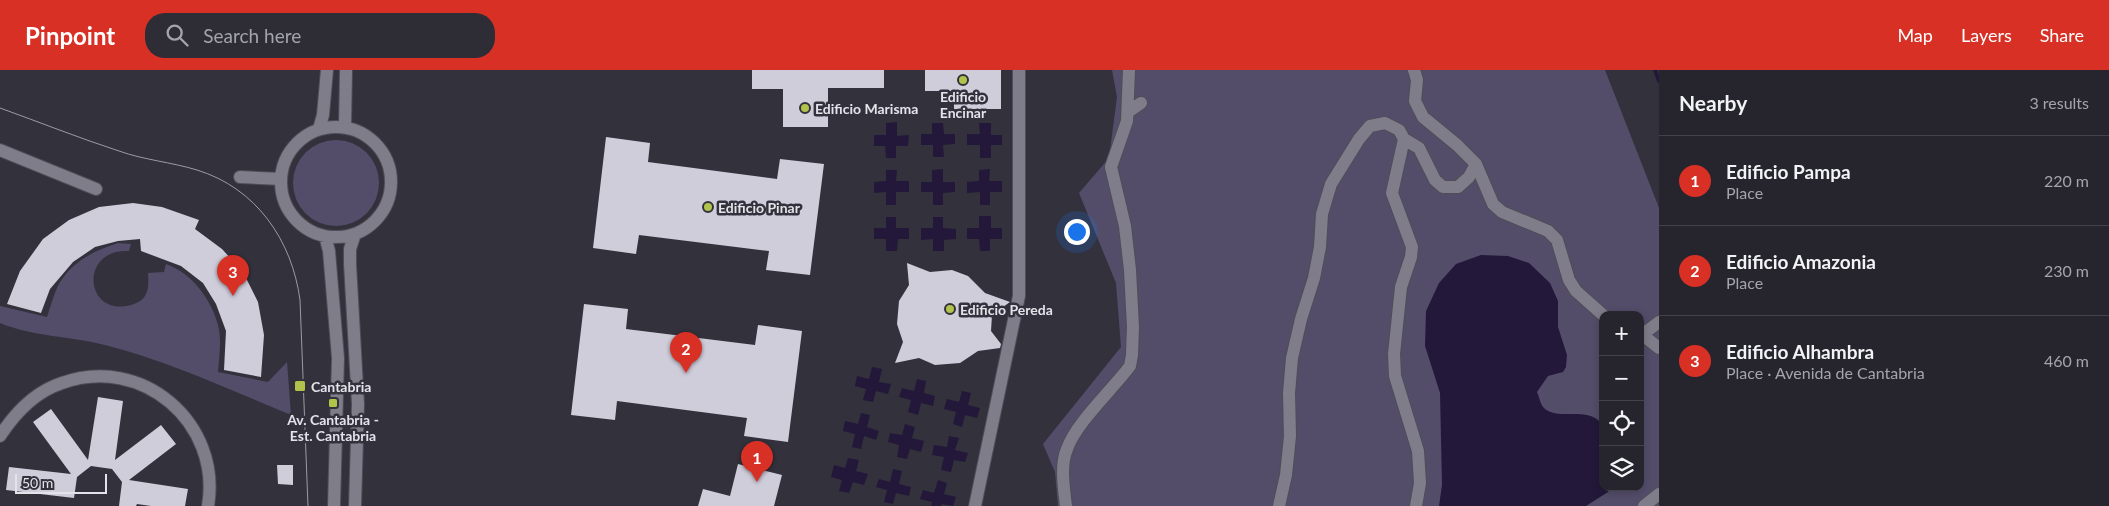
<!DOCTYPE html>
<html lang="en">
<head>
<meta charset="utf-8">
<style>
	:root { --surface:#26252d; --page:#2e2d35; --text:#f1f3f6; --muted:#a4a5aa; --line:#424249; --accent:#d93025 }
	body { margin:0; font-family:Lato,sans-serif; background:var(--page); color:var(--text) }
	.controls { position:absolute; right:15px; bottom:15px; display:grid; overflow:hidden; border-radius:10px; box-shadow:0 2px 8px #0003 }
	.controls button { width:45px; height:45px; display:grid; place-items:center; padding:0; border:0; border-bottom:1px solid var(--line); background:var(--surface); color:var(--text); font:25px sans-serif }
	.scale { position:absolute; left:15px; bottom:12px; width:92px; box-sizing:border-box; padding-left:5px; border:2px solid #e4e3ea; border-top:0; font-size:14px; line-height:18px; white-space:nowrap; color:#e4e3ea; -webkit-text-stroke:4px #33313c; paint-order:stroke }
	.you { position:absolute; left:1076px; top:161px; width:18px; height:18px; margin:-12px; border:4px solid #fff; border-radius:50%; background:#1a73e8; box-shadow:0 0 0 8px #1a73e833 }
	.badge { display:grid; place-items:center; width:32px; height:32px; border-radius:50%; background:var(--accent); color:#fff; font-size:16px; font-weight:700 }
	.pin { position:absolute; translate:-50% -41px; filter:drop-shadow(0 1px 2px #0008) }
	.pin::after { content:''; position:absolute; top:26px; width:18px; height:15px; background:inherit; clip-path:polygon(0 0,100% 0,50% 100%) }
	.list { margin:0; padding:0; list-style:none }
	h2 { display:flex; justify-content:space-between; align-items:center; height:65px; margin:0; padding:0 20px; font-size:21px }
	h2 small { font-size:16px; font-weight:400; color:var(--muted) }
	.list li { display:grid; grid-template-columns:32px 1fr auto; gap:15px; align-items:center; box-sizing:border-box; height:90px; padding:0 20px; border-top:1px solid var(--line) }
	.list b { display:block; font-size:19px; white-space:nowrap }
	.list p { margin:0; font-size:16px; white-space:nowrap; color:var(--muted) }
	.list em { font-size:16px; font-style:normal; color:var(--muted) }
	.icon { flex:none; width:28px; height:28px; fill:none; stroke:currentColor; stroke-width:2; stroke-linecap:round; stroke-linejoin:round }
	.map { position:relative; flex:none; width:1659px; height:436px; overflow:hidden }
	header { display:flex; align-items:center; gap:30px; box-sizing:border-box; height:70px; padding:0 25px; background:var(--accent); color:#fff }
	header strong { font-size:24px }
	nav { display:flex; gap:28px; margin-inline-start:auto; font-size:18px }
	.search { width:350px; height:45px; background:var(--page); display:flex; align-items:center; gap:12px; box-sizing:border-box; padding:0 18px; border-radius:20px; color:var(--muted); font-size:19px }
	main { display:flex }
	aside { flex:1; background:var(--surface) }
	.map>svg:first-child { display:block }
	.green { fill:#544d6a; fill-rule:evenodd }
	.water { fill:#23183a }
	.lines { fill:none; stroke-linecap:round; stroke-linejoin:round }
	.stream { stroke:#23183a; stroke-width:4 }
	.building { fill:#d0cddb }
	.minor-casing { stroke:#4f4d57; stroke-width:14 }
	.minor { stroke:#807d8a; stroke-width:12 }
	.tram { stroke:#9c9ba3; stroke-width:1 }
	.poi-dot { fill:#b2c34b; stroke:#33313c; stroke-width:2 }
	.labels { text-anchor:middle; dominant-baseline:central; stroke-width:5; stroke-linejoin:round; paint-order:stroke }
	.poi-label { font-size:14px; font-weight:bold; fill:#e4e3ea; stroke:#33313c; text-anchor:start }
</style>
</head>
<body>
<header>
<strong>Pinpoint</strong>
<div class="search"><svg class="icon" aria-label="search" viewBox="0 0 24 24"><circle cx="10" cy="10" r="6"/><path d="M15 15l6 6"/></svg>Search here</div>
<nav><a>Map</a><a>Layers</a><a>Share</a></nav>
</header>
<main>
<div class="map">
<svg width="1659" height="436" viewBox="0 0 1659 436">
	<rect width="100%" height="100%" fill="#33313c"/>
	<path class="green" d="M1112 0H1605L1659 138V436H1058L1055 402 1043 374 1121 277 1116 213 1079 123 1109 88 1117 27ZM1603 245H1640V417H1603Z
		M293 113a43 43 0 1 1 86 0a43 43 0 1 1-86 0Z
		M118 173 131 174 129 181C77 178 85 251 134 234 149 229 149 216 148 203L164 202 166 194C192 203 211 229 218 255 222 270 219 287 218 302L268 312 287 292 291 345C230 320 169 291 105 275 70 266 34 267 0 253V236L47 247C50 238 53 227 57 218 69 193 93 181 118 173Z"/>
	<path class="water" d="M897 52V66L909 65 908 76H896V88H886L885 76H874V65H886V53Z
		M932 53H943L944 64H955V74L943 75 944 87H933V75H921V64H932Z
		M979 53H991V65H1002V75H991V88H980V75H967V64H980Z
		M943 99V112H955V122L943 123V135H933V122H921V112H932V100Z
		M990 99 989 111H1002V122H990V135H980V122L967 123V112L979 111V100Z
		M886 100H897L896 111H909V122H896V135H886V122L874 123V112L886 111Z
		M979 146H991V158H1002V169H990V181H980L979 169H967V158H979Z
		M886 147H896V158H909V169H898L897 181H886V169H874V158H886Z
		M933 147H943V158L956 159V169L944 170V181H933V169L921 170V158H933Z
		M1481 185 1508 186 1529 193 1550 213 1558 231V257L1567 285 1566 297 1563 302 1548 306 1537 322C1539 326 1540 333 1543 337 1556 353 1594 333 1603 358V417H1611L1608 422 1586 436H1439L1442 415 1440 323 1425 276 1426 241 1439 213 1456 194Z
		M872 297 882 299 879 312 891 314 888 324 876 321 873 332 863 330 866 319 855 316 857 306 869 309Z
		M917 309 926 311 924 323 935 326 933 336 921 333 918 345 908 342 911 330 899 327 902 318 914 321Z
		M962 321 971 323 968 335 980 338 977 348 965 345 962 357 953 354 956 342 944 339 947 329 959 332Z
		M861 343 870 345 867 357 879 361 876 370 864 366 861 379 852 377 855 364 843 361 845 351 858 354Z
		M905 354 915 357 912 368 924 371 921 382 910 379 907 389 897 387 899 375 888 372 890 363 902 365Z
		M949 366 959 368 955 380 968 383 965 392 954 390 951 402 941 400 944 387 932 385 934 375 947 377Z
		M848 388 859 390 856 401 868 404 864 415 853 412 849 423 839 421 842 410 831 407 834 395 845 398Z
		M893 399 902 401 899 414 911 417 909 426 896 423 893 434 884 432 887 420 876 417 879 409 890 412Z
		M938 410 947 413 944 424 956 427 953 436 942 434 941 436H931L932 432 920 429 923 420 934 423Z"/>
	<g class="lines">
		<path class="stream" d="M1655 0 1659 11"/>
	</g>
	<path class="building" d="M752 0H884V18H828V57H783V19H752Z
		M925 0H1001V39H954V21H925Z
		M606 67 650 73 648 92 777 109 780 89 824 94 810 205 766 200 769 181 639 165 636 184 593 178Z
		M133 133 162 137 199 150 195 159 222 179 243 202 258 232 264 265 261 307 224 300 226 261 216 234 203 213 181 196 141 181 140 169 118 171 95 177 73 192 50 219 41 243 7 234 20 201 43 169 69 150 99 137Z
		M907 193 930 202 952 200 968 206 985 223 1010 232 992 245 991 261 1001 274 1000 278 978 281 960 293 935 295 919 288 895 293 903 272 897 254 899 231 909 215Z
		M584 234 628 239 626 259 755 275 758 255 802 261 788 372 744 366 747 348 617 331 615 350 571 345Z
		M98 327 123 331 115 390 161 355 176 374 129 410 188 419 185 436H151L137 434 136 436H119L122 412 112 399 91 396 77 407 74 428 6 420 9 397 71 404 33 352 51 339 88 390Z
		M738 394 782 405 774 436H698L703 419 730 426Z
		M277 395H293V415L278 414Z"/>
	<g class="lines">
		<defs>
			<path id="minor" d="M1128 42 1141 33
				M345 57 346 0
				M281 112a55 55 0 1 1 110 0a55 55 0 1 1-110 0Z
				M319 59 323 45 327 0
				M1404 69 1392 123 1412 177 1411 187 1401 217 1394 284 1395 306 1418 381 1420 413 1416 436
				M0 80 96 119
				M1476 94 1493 134 1502 142 1548 161 1557 170 1569 210 1576 221 1603 245
				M240 107 281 109
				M325 166 329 181 338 288 334 436
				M1640 263 1659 278
				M1643 264 1659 252
				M0 366C15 343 34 322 62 313 142 284 222 353 208 436
				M355 436 358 334 350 194V179L355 164
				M975 436 1019 226V0
				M1066 436C1064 419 1060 395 1067 379 1076 353 1112 320 1130 296L1132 285 1133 257 1130 200 1125 156 1111 97 1127 51 1129 0
				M1279 436 1286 405 1290 366 1289 323 1292 288 1301 249 1314 208 1320 177 1322 144 1331 114 1359 69 1370 56 1385 53 1399 60 1404 69 1419 78 1435 110 1443 117H1458L1469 107 1476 94 1457 75 1423 47 1415 31 1417 10 1414 0
				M1644 436 1659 424"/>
		</defs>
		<use href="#minor" class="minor-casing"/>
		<use href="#minor" class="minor"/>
		<path class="tram" d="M0 38C39 52 79 68 119 81 144 90 171 92 197 100 256 118 292 170 300 230L308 436"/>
	</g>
	<g class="poi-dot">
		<circle cx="963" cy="10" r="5"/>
		<circle cx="805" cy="38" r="5"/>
		<circle cx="708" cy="137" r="5"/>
		<circle cx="950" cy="239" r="5"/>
		<rect x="294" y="310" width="12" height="12" rx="2.5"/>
		<rect x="328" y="328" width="10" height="10" rx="2.5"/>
	</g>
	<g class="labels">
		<g class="poi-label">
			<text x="963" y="26" text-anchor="middle">Edificio<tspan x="963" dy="16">Encinar</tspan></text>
			<text x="815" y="38">Edificio Marisma</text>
			<text x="718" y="137">Edificio Pinar</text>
			<text x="960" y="239">Edificio Pereda</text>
			<text x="311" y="316">Cantabria</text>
			<text x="333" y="349" text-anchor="middle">Av. Cantabria -<tspan x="333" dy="16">Est. Cantabria</tspan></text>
		</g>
	</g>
</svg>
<div class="controls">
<button>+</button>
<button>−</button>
<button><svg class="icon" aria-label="locate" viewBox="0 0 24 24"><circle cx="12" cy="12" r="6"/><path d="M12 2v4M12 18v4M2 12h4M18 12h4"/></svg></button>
<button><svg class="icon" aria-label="layers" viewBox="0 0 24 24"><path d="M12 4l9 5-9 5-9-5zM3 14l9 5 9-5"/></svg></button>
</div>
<div class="scale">50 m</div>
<div class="you"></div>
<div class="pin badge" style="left:757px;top:412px">1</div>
<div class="pin badge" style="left:686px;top:303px">2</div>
<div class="pin badge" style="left:233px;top:226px">3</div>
</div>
<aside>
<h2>Nearby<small>3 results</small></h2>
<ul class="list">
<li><span class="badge">1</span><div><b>Edificio Pampa</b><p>Place</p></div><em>220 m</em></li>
<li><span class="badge">2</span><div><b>Edificio Amazonia</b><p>Place</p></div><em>230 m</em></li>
<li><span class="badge">3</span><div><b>Edificio Alhambra</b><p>Place · Avenida de Cantabria</p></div><em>460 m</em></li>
</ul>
</aside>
</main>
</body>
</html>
